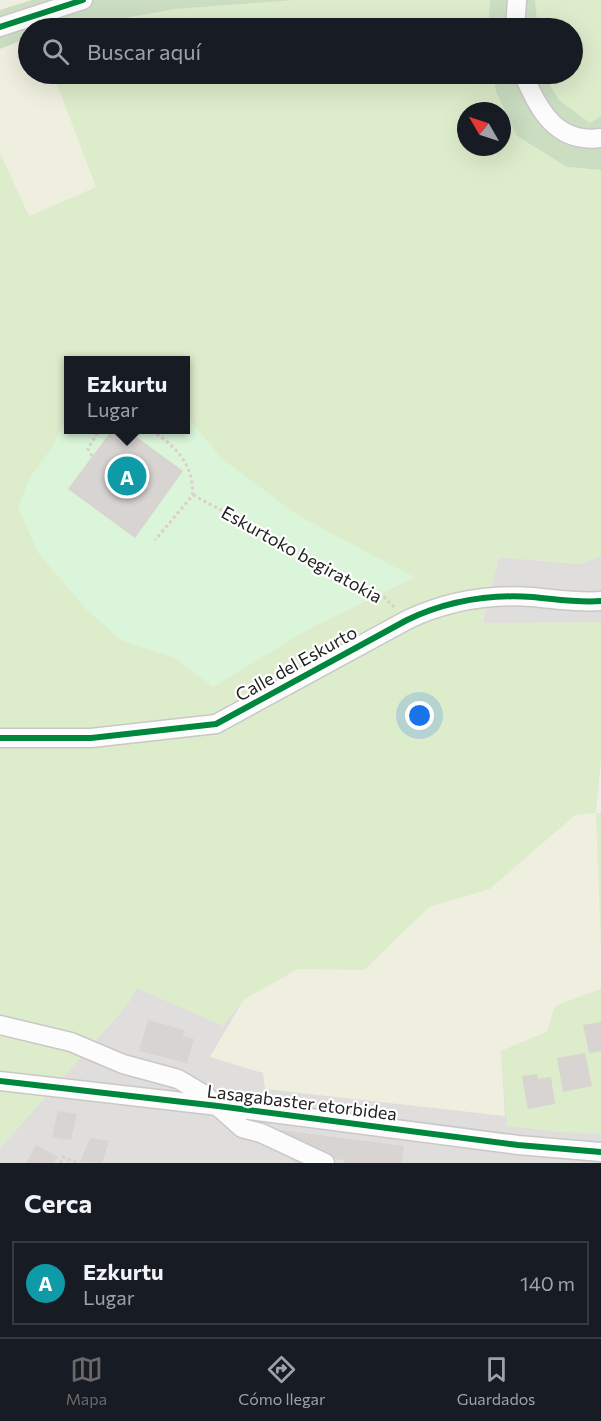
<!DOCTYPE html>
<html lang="es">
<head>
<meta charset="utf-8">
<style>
	:root { --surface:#171b24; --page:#242831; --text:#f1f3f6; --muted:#9ea1a6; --line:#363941; --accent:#6a6968 }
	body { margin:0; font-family:Commissioner,sans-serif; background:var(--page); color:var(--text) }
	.compass { position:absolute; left:457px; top:102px; width:54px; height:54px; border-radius:50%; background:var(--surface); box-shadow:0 6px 24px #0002; rotate:309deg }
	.you { position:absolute; left:420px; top:716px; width:21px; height:21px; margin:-15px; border:4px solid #fff; border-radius:50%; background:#1a73e8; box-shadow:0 0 0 9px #1a73e833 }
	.badge { display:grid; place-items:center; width:39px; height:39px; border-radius:50%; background:var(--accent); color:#fff; font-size:20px; font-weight:700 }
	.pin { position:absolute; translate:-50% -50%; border:3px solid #fff; box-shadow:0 2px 6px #0006 }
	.popup { position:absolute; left:64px; top:356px; width:126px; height:78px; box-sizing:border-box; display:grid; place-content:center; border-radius:0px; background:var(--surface); filter:drop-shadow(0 2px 4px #0005); font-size:20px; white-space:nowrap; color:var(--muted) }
	.popup b { font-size:22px; color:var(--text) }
	.popup::after { content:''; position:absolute; left:50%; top:100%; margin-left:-12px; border:12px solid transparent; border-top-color:var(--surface) }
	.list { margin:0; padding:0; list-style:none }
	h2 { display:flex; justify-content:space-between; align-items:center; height:78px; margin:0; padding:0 24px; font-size:26px }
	h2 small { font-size:20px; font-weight:400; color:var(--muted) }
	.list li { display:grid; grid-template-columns:39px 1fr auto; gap:18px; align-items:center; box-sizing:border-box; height:84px; margin:0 12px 12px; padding:0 12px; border:2px solid var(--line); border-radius:0px }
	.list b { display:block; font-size:22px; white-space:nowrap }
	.list p { margin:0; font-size:20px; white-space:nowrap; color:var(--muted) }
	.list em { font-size:20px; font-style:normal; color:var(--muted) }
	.icon { flex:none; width:33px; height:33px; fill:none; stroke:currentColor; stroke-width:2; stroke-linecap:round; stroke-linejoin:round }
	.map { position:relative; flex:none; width:601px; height:1163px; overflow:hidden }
	.search { position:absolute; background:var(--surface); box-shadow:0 6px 24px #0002; left:18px; right:18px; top:18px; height:66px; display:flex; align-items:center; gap:15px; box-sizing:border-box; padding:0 21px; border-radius:33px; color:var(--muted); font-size:22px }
	.sheet { height:174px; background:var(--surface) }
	nav { display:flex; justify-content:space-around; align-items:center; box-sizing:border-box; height:84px; border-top:2px solid var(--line); background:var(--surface); font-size:16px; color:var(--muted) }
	nav a { display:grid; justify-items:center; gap:3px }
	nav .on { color:var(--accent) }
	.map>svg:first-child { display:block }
	.residential { fill:#dfdedc }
	.farmland { fill:#efefdf }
	.grass { fill:#ddeccb; fill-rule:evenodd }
	.forest { fill:#cbdec1 }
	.park { fill:#daf5da }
	.building { fill:#d7d4d2 }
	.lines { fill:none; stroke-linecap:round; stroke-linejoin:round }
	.minor-casing { stroke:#c9c8c7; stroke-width:21 }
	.path { stroke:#dccecd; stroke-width:3; stroke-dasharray:3 3; stroke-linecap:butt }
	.minor { stroke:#fdfcfc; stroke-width:18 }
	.cycleway-casing { stroke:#fff; stroke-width:10 }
	.cycleway { stroke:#00873e; stroke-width:6 }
	.labels { text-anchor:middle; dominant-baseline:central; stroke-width:4.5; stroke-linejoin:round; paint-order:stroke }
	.street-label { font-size:18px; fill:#222; stroke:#fff }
</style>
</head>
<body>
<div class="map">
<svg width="601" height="1163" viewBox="0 0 601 1163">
	<rect width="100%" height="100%" fill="#f0eeeb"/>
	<path class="residential" d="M601 556V622L482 624 499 557 580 564Z
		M137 988 223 1025 244 999 210 1057 501 1051 547 1032 555 1006 601 989V1163H0V1148L126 1006Z"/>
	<path class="farmland" d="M0 0H32L0 10Z
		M28 38V74H53L96 187 29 216 0 153V49Z
		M596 813 601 989 555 1006 547 1032 501 1051 505 1116 265 1089 263 1073 210 1057 245 999 298 969H364L429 907 490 889 575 815Z"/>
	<path class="grass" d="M296 0H490L488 28H70L174 9Z
		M535 0H601V116L590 123 559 100 543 74H572V28H538Z
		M53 74H493L496 92 567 167 601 170V556L580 564 499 557 482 623 601 622V760L596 813H601V951L596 813 575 815 490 889 429 907 364 970 298 969 245 999 223 1026 137 988 126 1006 0 1148V153L29 216 96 187ZM466 111H502V147H466ZM68 360H186V416L222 459 297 515 413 578 310 628 213 687 176 658 121 640 29 479 52 448 68 413Z
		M601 989V1134L559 1132 507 1126 501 1051 547 1032 555 1006Z"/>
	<path class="forest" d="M32 0H296L175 9 70 28H28V38L0 49V10Z
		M490 0H535L538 28H488Z
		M493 74H543L559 100 590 123 601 116V170L567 167 517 136 496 92Z"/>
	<path class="park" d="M68 413V430H186V416L222 459 297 515 414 577 310 628 213 687 176 658 121 640 86 609 39 554 18 509 29 479 52 448Z"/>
	<path class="building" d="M112 430H127L183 471 135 538 68 489Z
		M148 1020 184 1030 183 1036 194 1039 187 1063 139 1051Z
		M601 1022V1051L589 1053 583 1025Z
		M585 1053 592 1086 563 1092 557 1058Z
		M537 1074 538 1079 551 1077 555 1104 528 1109 522 1076Z
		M58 1111 77 1114 71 1140 52 1137Z
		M279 1130 404 1146 401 1163H344V1160L326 1158 279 1134Z
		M90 1138 109 1141 102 1163 80 1162Z
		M36 1145 58 1157 54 1163H26Z
		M289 1150 313 1163H296L288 1156Z"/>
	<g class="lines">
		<defs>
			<path id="minor" d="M0 27 83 0
				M515 28 517 0
				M523 74C539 109 555 144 601 138
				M0 738H91L216 724 407 620C447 601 488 594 532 597 555 599 578 603 601 601
				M0 1025 71 1042 123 1064 178 1079 205 1095 242 1128 261 1133 325 1163
				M0 1081 218 1106 518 1145 601 1152"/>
		</defs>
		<use href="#minor" class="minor-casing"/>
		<path class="path" d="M152 430C177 449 192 461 193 495L155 540
			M92 456 88 449 99 430
			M193 495 384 597 395 608
			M60 1163 63 1157 77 1163"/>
		<use href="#minor" class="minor"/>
		<defs>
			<path id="cycleway" d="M0 27 83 0
				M0 738H91L216 724 407 620C447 601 488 594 532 597 555 599 578 603 601 601
				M0 1081 218 1106 518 1145 601 1152"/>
		</defs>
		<use href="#cycleway" class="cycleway-casing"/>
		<use href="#cycleway" class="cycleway"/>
	</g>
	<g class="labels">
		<g class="street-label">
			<text transform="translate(302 554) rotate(29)">Eskurtoko begiratokia</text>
			<text transform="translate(296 663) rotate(-29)">Calle del Eskurto</text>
			<text transform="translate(302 1102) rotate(7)">Lasagabaster etorbidea</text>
		</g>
	</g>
</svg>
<svg class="compass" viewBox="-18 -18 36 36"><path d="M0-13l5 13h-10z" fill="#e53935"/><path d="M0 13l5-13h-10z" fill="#9ea1a6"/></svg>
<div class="you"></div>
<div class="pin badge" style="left:127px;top:476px;background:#0f9aa8">A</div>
<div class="popup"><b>Ezkurtu</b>Lugar</div>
<div class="search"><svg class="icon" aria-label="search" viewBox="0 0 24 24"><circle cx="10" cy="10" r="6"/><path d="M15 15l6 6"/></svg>Buscar aquí</div>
</div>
<section class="sheet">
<h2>Cerca<small></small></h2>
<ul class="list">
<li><span class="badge" style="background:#0f9aa8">A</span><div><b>Ezkurtu</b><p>Lugar</p></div><em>140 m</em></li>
</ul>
</section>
<nav>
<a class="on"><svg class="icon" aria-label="map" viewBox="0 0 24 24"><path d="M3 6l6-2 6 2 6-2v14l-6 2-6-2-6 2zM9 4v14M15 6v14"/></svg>Mapa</a>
<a><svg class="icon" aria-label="directions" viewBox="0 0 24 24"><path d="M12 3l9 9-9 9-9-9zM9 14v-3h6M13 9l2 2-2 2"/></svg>Cómo llegar</a>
<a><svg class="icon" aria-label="saved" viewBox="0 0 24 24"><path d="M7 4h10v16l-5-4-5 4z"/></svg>Guardados</a>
</nav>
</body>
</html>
